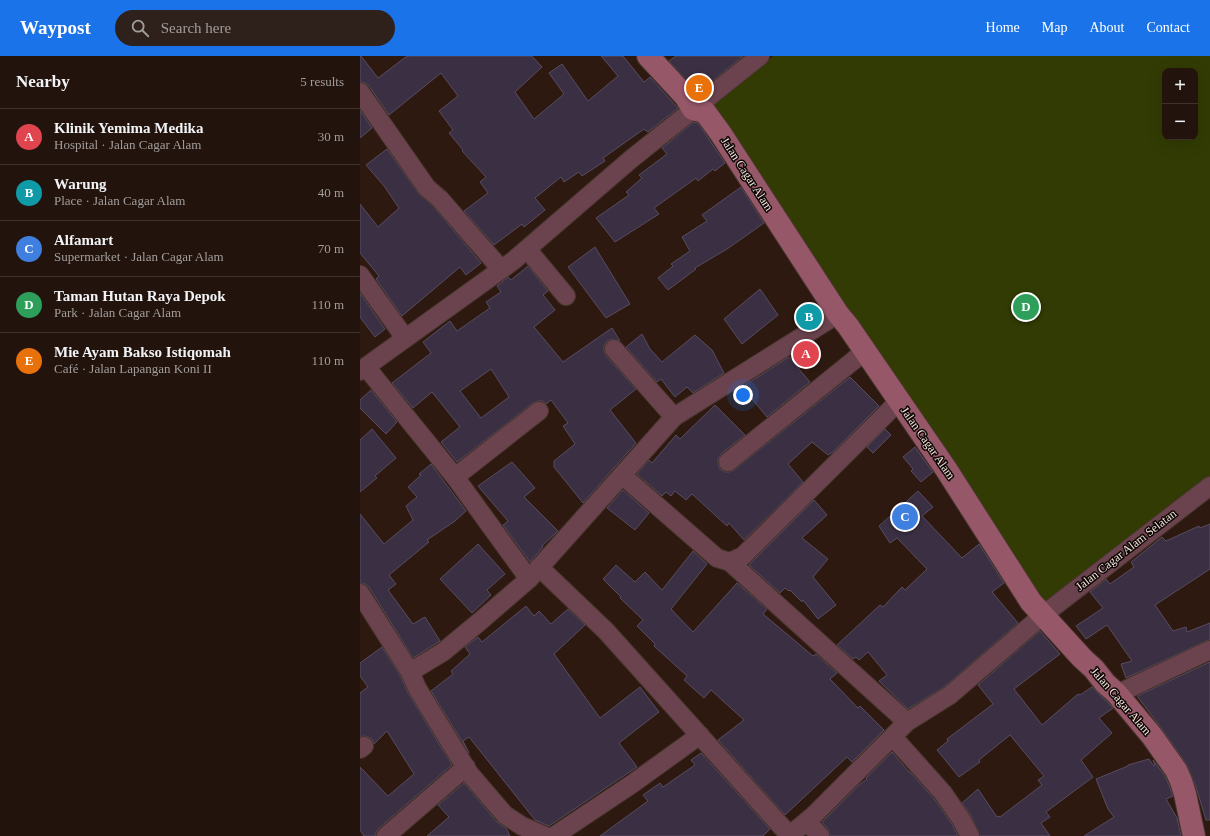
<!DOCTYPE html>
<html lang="en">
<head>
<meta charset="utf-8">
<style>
	:root { --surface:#22130c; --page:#2e201a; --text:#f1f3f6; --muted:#a29e9d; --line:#3f322d; --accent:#1a73e8 }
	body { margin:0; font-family:Georgia,serif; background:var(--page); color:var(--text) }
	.controls { position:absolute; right:12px; top:12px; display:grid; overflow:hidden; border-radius:8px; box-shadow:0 4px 16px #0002 }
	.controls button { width:36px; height:36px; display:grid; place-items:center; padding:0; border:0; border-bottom:1px solid var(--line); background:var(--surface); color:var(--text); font:20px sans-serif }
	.you { position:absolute; left:383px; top:339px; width:14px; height:14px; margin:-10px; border:3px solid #fff; border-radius:50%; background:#1a73e8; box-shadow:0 0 0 6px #1a73e833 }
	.badge { display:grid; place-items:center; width:26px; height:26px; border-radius:50%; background:var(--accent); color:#fff; font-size:13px; font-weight:700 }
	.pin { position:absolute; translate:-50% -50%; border:2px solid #fff; box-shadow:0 1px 4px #0006 }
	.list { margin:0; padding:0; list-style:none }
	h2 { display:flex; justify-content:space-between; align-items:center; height:52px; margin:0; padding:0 16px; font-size:17px }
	h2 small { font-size:13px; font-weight:400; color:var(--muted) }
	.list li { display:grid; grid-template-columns:26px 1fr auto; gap:12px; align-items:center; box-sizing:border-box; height:56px; padding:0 16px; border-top:1px solid var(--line) }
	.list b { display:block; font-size:15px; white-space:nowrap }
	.list p { margin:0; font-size:13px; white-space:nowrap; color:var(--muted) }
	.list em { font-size:13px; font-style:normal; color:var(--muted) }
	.icon { flex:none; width:22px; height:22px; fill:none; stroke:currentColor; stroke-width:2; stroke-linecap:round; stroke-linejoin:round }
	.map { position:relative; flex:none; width:850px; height:780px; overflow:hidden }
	header { display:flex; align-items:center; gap:24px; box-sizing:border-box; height:56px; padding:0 20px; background:var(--accent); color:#fff }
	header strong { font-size:19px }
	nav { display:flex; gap:22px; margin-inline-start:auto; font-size:14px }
	.search { width:280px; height:36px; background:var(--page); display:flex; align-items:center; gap:10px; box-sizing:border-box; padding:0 14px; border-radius:22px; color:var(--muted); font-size:15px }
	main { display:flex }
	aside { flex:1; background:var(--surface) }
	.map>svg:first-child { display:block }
	.built { fill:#3a1f13 }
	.green { fill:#313b03; fill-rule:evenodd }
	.building { fill:#3b3043; stroke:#584c61; fill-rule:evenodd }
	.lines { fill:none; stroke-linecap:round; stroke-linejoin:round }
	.street-casing { stroke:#49362d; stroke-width:20 }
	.secondary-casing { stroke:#49362d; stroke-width:24 }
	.street { stroke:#6b434e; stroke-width:18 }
	.secondary { stroke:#965769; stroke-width:22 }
	.labels { text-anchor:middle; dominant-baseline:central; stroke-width:3; stroke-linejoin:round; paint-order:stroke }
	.street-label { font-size:12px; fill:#f4e6df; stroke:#0f0704 }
</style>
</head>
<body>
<header>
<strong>Waypost</strong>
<div class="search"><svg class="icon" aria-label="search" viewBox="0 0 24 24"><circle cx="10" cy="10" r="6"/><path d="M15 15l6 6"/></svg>Search here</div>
<nav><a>Home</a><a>Map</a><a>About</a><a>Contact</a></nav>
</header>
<main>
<aside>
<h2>Nearby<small>5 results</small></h2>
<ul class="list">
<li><span class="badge" style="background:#e0444e">A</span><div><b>Klinik Yemima Medika</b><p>Hospital · Jalan Cagar Alam</p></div><em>30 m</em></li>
<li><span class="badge" style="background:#0f9aa8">B</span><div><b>Warung</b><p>Place · Jalan Cagar Alam</p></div><em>40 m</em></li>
<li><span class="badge" style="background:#3f7fe0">C</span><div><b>Alfamart</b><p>Supermarket · Jalan Cagar Alam</p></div><em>70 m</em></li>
<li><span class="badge" style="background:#2e9e5b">D</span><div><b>Taman Hutan Raya Depok</b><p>Park · Jalan Cagar Alam</p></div><em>110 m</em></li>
<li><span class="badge" style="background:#e8710a">E</span><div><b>Mie Ayam Bakso Istiqomah</b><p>Café · Jalan Lapangan Koni II</p></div><em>110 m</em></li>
</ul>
</aside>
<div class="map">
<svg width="850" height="780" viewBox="0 0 850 780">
	<rect width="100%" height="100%" fill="#2d1910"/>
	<path class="built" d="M452 282 459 291 458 295 464 300 446 317 429 296Z"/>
	<path class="green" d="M413 0H850V421L687 549 665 526 348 51ZM805 15H835V81H805Z"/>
	<path class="building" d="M0 0H1L18 22 47 0H172L182 11 155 36 174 63 204 38 189 17 202 8 228 45 258 20 241 0H263L284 26 290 21 318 52 288 76 284 73 243 102 245 105 222 120 219 116 204 126 201 121 175 142 185 154 164 171 162 168 134 189 104 155 128 137 120 126 126 121 102 95 103 94 89 77 93 74 79 55 98 40 81 17 29 59 9 30 5 27 0 26Z
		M316 0H383L338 37 309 5Z
		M0 54 12 72 0 82Z
		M334 66 338 67 365 107 355 115 353 113 338 125 336 122 294 152 299 158 255 186 236 162 269 139 266 136 282 122 279 119 307 98 302 92Z
		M27 93 59 138 73 150 121 207 106 219 100 211 42 260 16 223 19 220 0 197V148L18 171 39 152 24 130 6 109Z
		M381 131 404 167 367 193 335 212 336 213 308 234 298 222 313 210 311 208 330 195 322 181 347 165 342 159Z
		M235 191 270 248 246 262 208 211Z
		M168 210 188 235 183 239 195 254 174 271 203 306 252 272 260 285 252 283 247 285 244 290V295L246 300 276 333 250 354 276 387 223 447 194 411V405L215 388 203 370 208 367 191 344 186 348 183 345H178L173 347 97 406 81 386 100 371 72 336 53 352 32 327 71 297 63 286 90 265 97 275 130 252 126 246 141 236 137 230 148 221 151 224ZM131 313 149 341 121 362 100 335Z
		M400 233 418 259 382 288 364 263Z
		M0 237 25 273 15 281 0 261Z
		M452 249 458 258 442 268 436 260Z
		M282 278 290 293 302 306 335 279 352 294 364 317 333 337 327 331 315 341 301 323 297 326 266 291Z
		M429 301 450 326 407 361 382 331Z
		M490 321 519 350 473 396 468 399 452 386 428 408 443 426 384 484 369 467 367 470 332 438 326 444 315 435 311 440 306 436 302 440 277 418 289 404 292 407 316 379 320 383 355 349 385 379 361 398 358 403V408L360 413 365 416H369L374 414Z
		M11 334 37 366 26 378 0 352V344Z
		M12 373 36 402 15 420 17 422 0 436V384Z
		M525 373 531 379 513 397 507 391Z
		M555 391 573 416 561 426 551 415 553 413 543 401Z
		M152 406 175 432 164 441 198 475 182 490 183 491 170 506 143 469 148 465 118 430Z
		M71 408 106 455 95 465 67 484 69 486 29 519 36 528 28 534 53 568 65 561 80 585 53 602 9 531 5 528 0 527V458L24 488 53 464 46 450 57 441 48 431 61 419 59 418Z
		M263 434 289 457 275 474 247 452Z
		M558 435 573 451 562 460 602 502 619 488 644 527 632 536 658 567 584 631 548 653 519 625 527 619 508 596 499 604 496 601 493 603 477 589 520 549 523 551 542 531 545 534 567 513 537 482 530 487 519 470Z
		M454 444 467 459 442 482 468 503 453 521 476 549 458 563 443 544 442 546 430 534 429 535 425 532 420 537 389 509Z
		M850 468V513L795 549 813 575 826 571 827 576 850 567V584L846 585 766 622 761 608 772 605 747 569 726 583 716 570 743 552 730 536 746 523 750 528 774 511 771 506 802 481 806 485 839 470 840 472Z
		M118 488 145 518 127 534 131 539 112 557 80 523Z
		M333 495 347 508 311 553 333 576 377 527 407 553 403 558 453 600 456 598 477 617 470 623 498 652 500 650 524 674 492 706 487 701 425 759 358 684 384 664 351 634 344 642 324 624 327 620 294 590 295 588 277 570 283 564 260 542 261 541 243 523 256 509 275 526 285 516 302 534Z
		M166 550 174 560 179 555 191 568 208 553 225 569 194 598 240 662 280 631 299 656 259 687 277 711 189 770 175 764 109 681 103 685 109 697 71 635 93 618 91 615 110 598 105 591 118 581 122 586Z
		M680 575 700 598 654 633 682 669 718 638 720 639 732 631 753 652 739 662 752 677 721 704 733 721 686 756 690 761 681 767 690 780H620L610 758 602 747 618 733 637 761 639 760 640 761 682 729 678 724 684 720 650 679 619 704 620 706 599 721 577 694 588 685 587 683 633 648 618 629Z
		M22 591 41 621 48 637 92 709 19 772 16 776V780H4L0 774V711L28 740 54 718 27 675 14 688 12 683 8 681 3 680 0 681V637L8 631 0 620V607Z
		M850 606V764H846L836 731 827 709 802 673 777 640Z
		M532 696 549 716H550L575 744 592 768 598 780H470L468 773 462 766 499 729 507 723 506 722Z
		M341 697 410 773 403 780H240L288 745 283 739 300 727 303 731 335 709 331 704Z
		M789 703 794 710 795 709 793 704 805 720 809 729 813 740 806 743 817 762 821 780H724L754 761 748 753 736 723 768 710V709Z
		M104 727 137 766 146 772 150 780H67L89 761 78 749Z"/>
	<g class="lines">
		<defs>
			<path id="street" d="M0 36 67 132 80 143 140 212
				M167 193 206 240
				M0 219 45 282
				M254 293 314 361
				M6 311 95 421 169 523
				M0 315 153 205 270 104 400 0
				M368 406 504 296
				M262 419 357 502 370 506 383 500 539 345
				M95 421 179 355
				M370 506 547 666
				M179 511 246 575 430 780
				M0 537 50 616 57 632 109 717 145 759 162 770 185 780
				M50 616 83 596 118 567 169 523 314 361 478 258
				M757 638 850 594
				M533 681 583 737 601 763 610 780
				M0 693 4 690
				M447 765 460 780
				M26 780 106 711
				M194 780 272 728 340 679
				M429 780 453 760 547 666 590 639 683 559 850 430"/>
			<path id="secondary" d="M288 0 325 40 333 53 345 56 361 78 478 258 488 270 586 413 671 546 722 602 734 613 745 627 757 638 792 680 816 714 821 725 825 738 834 780"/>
		</defs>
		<use href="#street" class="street-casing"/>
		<use href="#secondary" class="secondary-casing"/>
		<use href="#street" class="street"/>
		<use href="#secondary" class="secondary"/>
	</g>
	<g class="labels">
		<g class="street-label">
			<text transform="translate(387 118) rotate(57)">Jalan Cagar Alam</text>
			<text transform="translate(568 387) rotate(55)">Jalan Cagar Alam</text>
			<text transform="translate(766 494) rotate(-38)">Jalan Cagar Alam Selatan</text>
			<text transform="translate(761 645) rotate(49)">Jalan Cagar Alam</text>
		</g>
	</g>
</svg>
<div class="controls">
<button>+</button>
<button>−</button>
</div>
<div class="you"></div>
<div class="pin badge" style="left:446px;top:298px;background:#e0444e">A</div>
<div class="pin badge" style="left:449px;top:261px;background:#0f9aa8">B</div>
<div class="pin badge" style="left:545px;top:461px;background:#3f7fe0">C</div>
<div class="pin badge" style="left:666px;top:251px;background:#2e9e5b">D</div>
<div class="pin badge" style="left:339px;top:32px;background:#e8710a">E</div>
</div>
</main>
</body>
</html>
